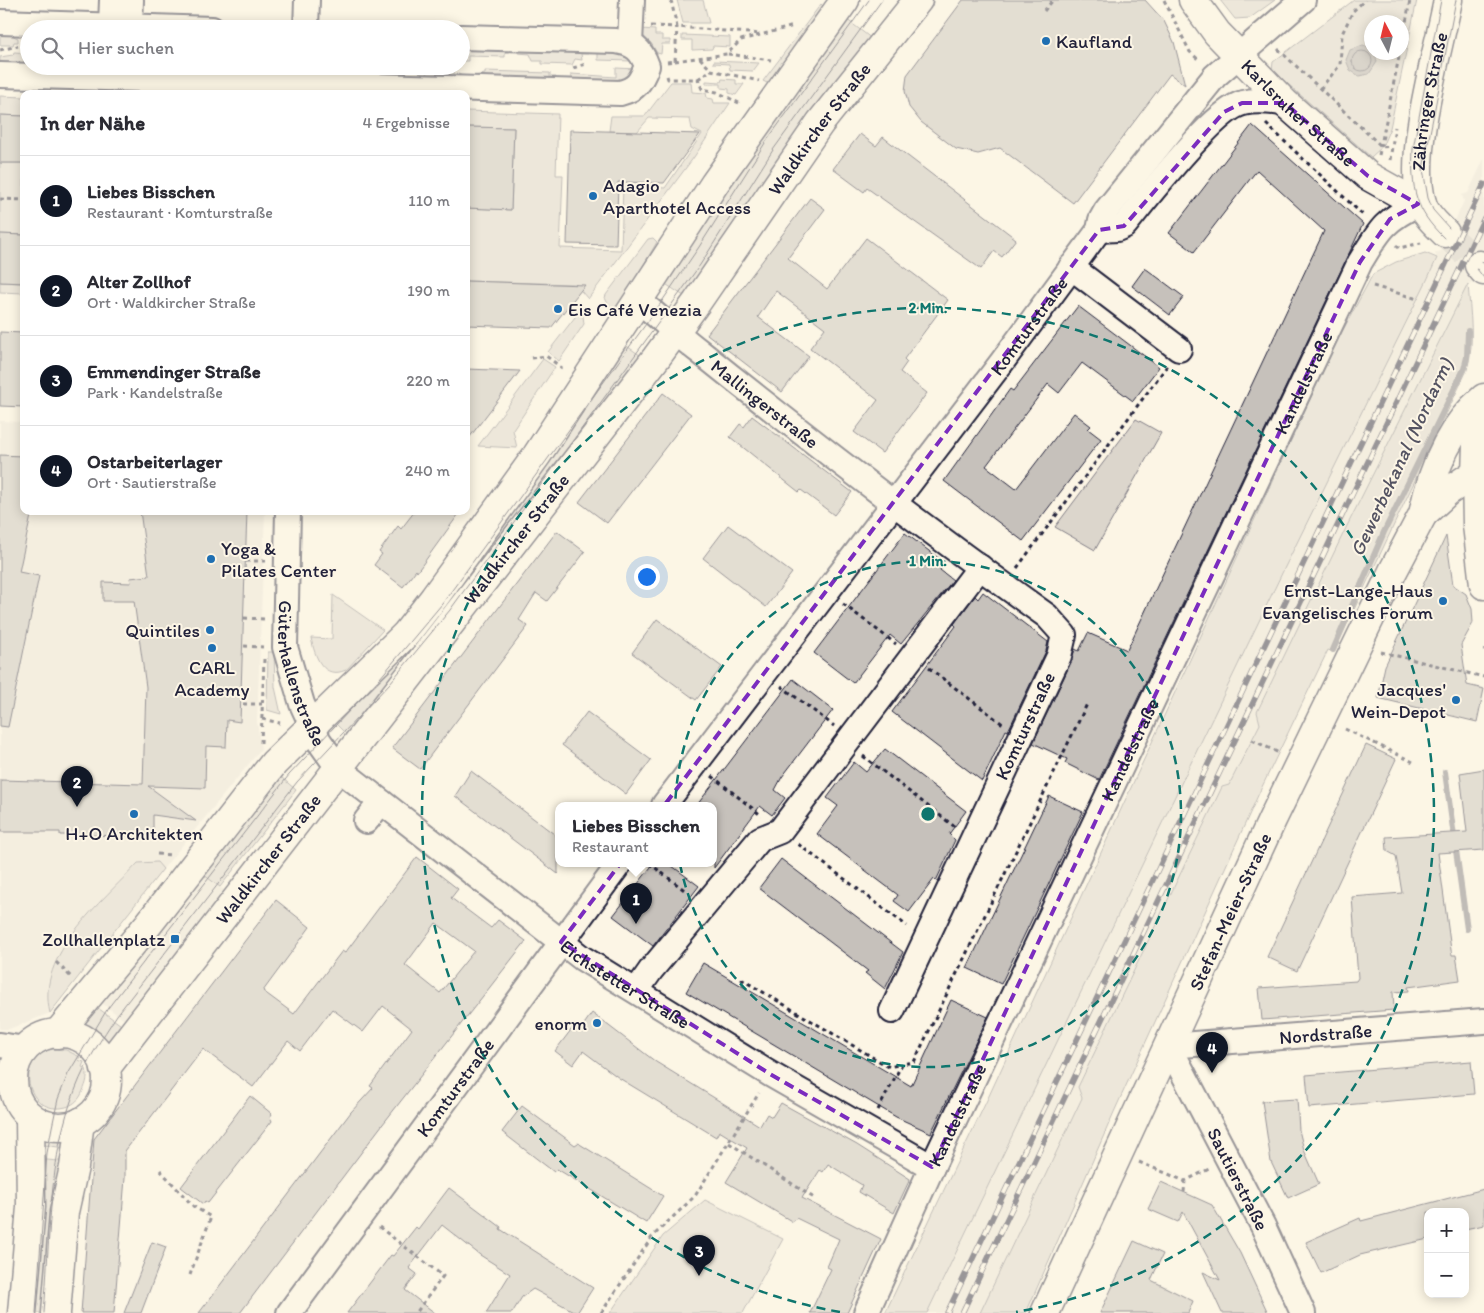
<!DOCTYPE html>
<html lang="de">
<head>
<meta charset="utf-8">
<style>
	:root { --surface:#fff; --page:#f2f2f3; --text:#2b2b33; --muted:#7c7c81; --line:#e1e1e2; --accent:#111827 }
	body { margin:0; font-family:Itim,sans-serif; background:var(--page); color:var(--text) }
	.controls { position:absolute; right:15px; bottom:15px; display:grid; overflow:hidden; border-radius:10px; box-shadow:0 2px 12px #0003 }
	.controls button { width:45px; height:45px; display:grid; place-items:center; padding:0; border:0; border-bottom:1px solid var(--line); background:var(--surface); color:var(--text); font:25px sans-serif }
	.compass { position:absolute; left:1364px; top:15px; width:45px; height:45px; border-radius:50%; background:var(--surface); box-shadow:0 2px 12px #0003; rotate:353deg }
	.you { position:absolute; left:646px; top:576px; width:18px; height:18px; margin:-12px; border:4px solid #fff; border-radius:50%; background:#1a73e8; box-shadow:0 0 0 8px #1a73e833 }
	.badge { display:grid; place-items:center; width:32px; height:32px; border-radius:50%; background:var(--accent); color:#fff; font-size:16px; font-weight:700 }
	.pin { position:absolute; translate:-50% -41px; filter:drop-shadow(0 1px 2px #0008) }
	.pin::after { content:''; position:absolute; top:26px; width:18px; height:15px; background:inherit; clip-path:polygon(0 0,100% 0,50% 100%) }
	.popup { position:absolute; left:555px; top:802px; width:162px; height:65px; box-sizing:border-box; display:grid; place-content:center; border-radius:10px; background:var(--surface); filter:drop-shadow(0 1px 4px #0005); font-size:16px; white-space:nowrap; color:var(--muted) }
	.popup b { font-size:19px; color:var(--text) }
	.popup::after { content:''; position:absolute; left:50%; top:100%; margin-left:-10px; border:10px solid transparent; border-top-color:var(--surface) }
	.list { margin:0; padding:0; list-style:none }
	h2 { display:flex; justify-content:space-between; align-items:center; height:65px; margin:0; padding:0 20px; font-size:21px }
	h2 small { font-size:16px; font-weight:400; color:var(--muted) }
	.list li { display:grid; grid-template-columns:32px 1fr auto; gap:15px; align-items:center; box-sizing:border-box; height:90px; padding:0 20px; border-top:1px solid var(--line) }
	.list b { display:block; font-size:19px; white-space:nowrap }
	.list p { margin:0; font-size:16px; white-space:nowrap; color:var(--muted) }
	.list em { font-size:16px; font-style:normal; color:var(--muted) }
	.icon { flex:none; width:28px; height:28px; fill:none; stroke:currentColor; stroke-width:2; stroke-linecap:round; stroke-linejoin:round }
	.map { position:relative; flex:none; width:1484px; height:1313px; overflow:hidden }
	.search { position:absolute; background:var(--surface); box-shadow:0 2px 12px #0003; left:20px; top:20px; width:450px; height:55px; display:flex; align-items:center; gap:12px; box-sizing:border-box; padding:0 18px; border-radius:28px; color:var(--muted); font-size:19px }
	.panel { position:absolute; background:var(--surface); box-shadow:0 2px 12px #0003; left:20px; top:90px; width:450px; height:425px; border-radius:10px }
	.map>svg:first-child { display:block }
	.built { fill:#ece5d8 }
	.green { fill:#dcd6cc; stroke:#7f7c84; fill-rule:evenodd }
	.water { fill:#b2adab; stroke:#78757e }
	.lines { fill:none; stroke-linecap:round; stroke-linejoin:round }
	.shore { stroke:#5c5a68; stroke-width:1 }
	.stream { stroke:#78757e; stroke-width:6 }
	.building { fill:#c6c1bb; stroke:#22223b; fill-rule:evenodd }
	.major-tunnel { stroke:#d0cbc3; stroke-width:28; stroke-dasharray:28 14; stroke-linecap:butt }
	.minor-casing { stroke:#22223b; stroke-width:28 }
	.major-casing { stroke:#22223b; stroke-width:31 }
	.path { stroke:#22223b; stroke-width:3; stroke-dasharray:4 4; stroke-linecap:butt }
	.minor { stroke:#fcf5e5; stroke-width:24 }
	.major { stroke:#fcf5e5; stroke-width:28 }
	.tram { stroke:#22223b; stroke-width:1 }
	.rail-casing { stroke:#22223b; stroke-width:5.5 }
	.rail { stroke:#fcf5e5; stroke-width:4; stroke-dasharray:11; stroke-linecap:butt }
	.marked { fill:none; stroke:#7b2cbf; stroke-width:4; stroke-dasharray:10 6; stroke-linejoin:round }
	.ring { fill:none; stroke:#0f766e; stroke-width:2.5; stroke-dasharray:9 6 }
	.poi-dot { fill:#1f6fb2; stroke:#fcf5e5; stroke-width:2 }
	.labels { text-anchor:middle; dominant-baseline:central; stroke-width:4; stroke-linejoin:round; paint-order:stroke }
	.poi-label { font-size:19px; fill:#22223b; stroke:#fcf5e5; text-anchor:end }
	.street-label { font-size:19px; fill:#22223b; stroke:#fcf5e5 }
	.water-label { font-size:20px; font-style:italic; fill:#545362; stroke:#fcf5e5 }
	.centre { fill:#0f766e; stroke:#fcf5e5; stroke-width:2.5 }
	.ring-label { font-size:15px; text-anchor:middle; font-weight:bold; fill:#0f766e; stroke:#fcf5e5; stroke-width:4; stroke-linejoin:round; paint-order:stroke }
</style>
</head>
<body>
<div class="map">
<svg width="1484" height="1313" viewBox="0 0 1484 1313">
	<rect width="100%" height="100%" fill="#fcf5e5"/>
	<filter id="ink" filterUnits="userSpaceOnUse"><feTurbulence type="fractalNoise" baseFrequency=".02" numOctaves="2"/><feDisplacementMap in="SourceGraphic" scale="10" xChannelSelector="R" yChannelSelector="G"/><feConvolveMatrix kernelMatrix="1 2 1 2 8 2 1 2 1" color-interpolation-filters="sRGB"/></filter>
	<g filter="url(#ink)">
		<path class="built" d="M1484 159V249L1472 275 1476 281 1468 284 1344 532 1257 712 1260 724 1229 785 1222 787 1078 1087 1082 1097 1025 1223 980 1313H927L1284 569 1427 280 1437 258 1435 253 1441 251 1464 201 1462 195 1468 193Z
			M0 421 24 422V511H265L257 722 261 749 163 869 156 862 47 1002 50 1013 9 1029H0Z
			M281 777 296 790 220 887 228 893 132 1026 94 997 196 870 204 875Z"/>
		<path class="green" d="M677 0H703L709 23H683Z
			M1220 0H1275L1250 18 1235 19Z
			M1354 0H1417L1390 128 1382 147 1371 157 1272 70 1273 62ZM1372 22H1402V52H1372Z
			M821 4 825 8 769 84 763 81Z
			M841 15 872 39 722 241 690 300 664 283Z
			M641 29 655 30V35H662V40H670V44H662L661 54 657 53 651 43 641 34Z
			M0 30H11V35L18 38V42H14L13 45H0Z
			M682 35 730 37V47L713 46 712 49 692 50V40H682Z
			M461 46 508 48 509 52H505V57L468 56V61H461Z
			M518 47 588 50V54H581L582 60 575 59 572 65 542 64V61H533L530 54 518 53Z
			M598 49C609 50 625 51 632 61L598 60Z
			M14 52 29 53V66L0 63V57L13 55Z
			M714 61 759 63 753 71 730 70 729 64 713 63Z
			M206 66H278V75H206Z
			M331 66H351V70L381 71V68L408 69 404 74 413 75V81L330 77Z
			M616 68 636 69 629 82 570 86 571 74 616 77Z
			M427 69 454 70V74H460L459 83 425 81Z
			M485 71 550 73V77H556V86L474 83V76L485 74Z
			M722 79 736 80V84H744L736 95 729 93V89L721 88V84H706V81L721 82Z
			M671 82H691L692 92 706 93 707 98 713 99 714 103H730L694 157 588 299 575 284 466 281V208L511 210 514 128 466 127V111L558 114 556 175H563L560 248 621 250 623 186 665 188 702 134 692 129 690 119 649 118 637 132 609 131 611 116H645Z
			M0 96 24 97V116L0 115Z
			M0 163H24V235L0 234Z
			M653 238 657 242 614 315 605 298 606 295 648 239Z
			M1425 253 1437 258 1427 280 1284 569 927 1313H885L988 1098 1335 345 1373 274 1396 262Z
			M0 282 24 283V293L0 292Z
			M1468 284C1470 313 1475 342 1467 370L1334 652 1328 650 1260 791 1114 1112 1026 1313H980L1082 1098 1078 1087 1222 787 1229 785 1260 724 1257 712 1344 532Z
			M582 308 584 324 559 361 548 352Z
			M618 340 647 360 347 735 331 719Z
			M543 359 555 367 513 430 517 448 478 446Z
			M1136 419 1161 433 1095 550 1055 527Z
			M333 595 383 630 346 670C323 680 315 657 311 638L332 639Z
			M268 652H274L275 687 281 714 267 710Z
			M281 777 296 790 220 887 204 875Z
			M157 862 163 869 50 1013C35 955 102 902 138 863Z
			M91 1003 128 1030 108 1056 101 1043 103 1039 99 1037 97 1038 89 1030 87 1033 74 1025Z
			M53 1049 66 1050 80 1057 78 1060 84 1062 82 1067 86 1069C89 1079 85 1086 81 1095 78 1101 72 1105 66 1107 26 1117 13 1057 53 1049Z
			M40 1133 47 1134V1136L58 1138 74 1133 71 1149 38 1144Z
			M36 1159 70 1162 49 1313H30Z
			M705 1200 783 1239 743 1313H610L663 1236Z"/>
		<path class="water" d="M1363 45 1371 48 1372 52 1375 53 1377 62 1369 74 1359 76 1350 70 1346 60 1350 50Z"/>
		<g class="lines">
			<path class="shore" d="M1352 61a10 10 0 1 1 20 0a10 10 0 1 1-20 0Z"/>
			<path class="stream" d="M1333 650 1384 532 1464 369 1467 357 1468 331
				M1445 772 1467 929"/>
		</g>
		<path class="building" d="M963 0H1145L1164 21 1174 42 1185 85 1170 74 1073 203 1000 148 978 154 956 149 921 122 909 107 905 91 907 75Z
			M0 115 24 116V163H0Z
			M1252 125 1363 224 1099 780 1065 763 1067 759 1033 743 1071 662 1075 649 1079 651 1088 633 1127 650 1324 231 1257 170 1194 252 1169 233Z
			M466 127 514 128 511 210 466 208Z
			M570 130 637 132 700 134 664 183 618 182 616 245 567 244Z
			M860 134 876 146 883 137 1016 239 1002 257 994 251 981 269 867 188 864 192 833 169Z
			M810 198 825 209 788 258 827 289 866 238 948 300 904 359 907 362 900 372 927 393 882 453 854 432 878 400 810 348 825 328 776 291 758 317 809 356 782 392 707 334Z
			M0 234 24 235V283L0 282Z
			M1145 268 1184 297 1170 315 1132 286Z
			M466 281 585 285 551 328 466 325Z
			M1078 306 1159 367 1133 401 1082 363 1059 393 1048 384 986 466 1016 489 1074 413 1091 426 1088 429 1101 439 1023 541 944 481 1010 389 1013 391Z
			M0 332 24 333V407L0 406Z
			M466 369 520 371 466 442Z
			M663 393 691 414 607 523 579 502Z
			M752 416 852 492 834 515 801 490 799 492 730 437 740 424 744 427Z
			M0 455 23 456 24 458V511H32L19 572 39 576 8 727 0 726Z
			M140 511H247L240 722 227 720 226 747 206 746 205 788 148 786 196 821 153 815V836L60 835V832H1V780L143 784 146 687 134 601H103V582L131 583 130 578 149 576Z
			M415 511H461L417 572 416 570 403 587 374 565 382 554 379 552 398 526 401 529Z
			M728 525 792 573 766 607 703 558Z
			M557 531 585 552 547 601 536 593 519 620 528 626 420 769 392 748Z
			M905 533 945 563 940 570 953 580 901 644 890 635 853 683 814 653Z
			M1446 536 1453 585 1466 594 1472 609 1473 623 1461 645 1467 685 1484 689 1477 722 1378 698 1385 666Z
			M983 592 1048 642 1046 651 1008 731 1006 730 982 781 892 712 956 626 954 624 975 596 978 599Z
			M657 619 722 667 696 700 632 653Z
			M793 679 833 710 782 777 775 790 785 798 772 815 760 806 714 868V805H697Z
			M587 712 651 760 626 794 562 745Z
			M1366 745 1396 759 1297 971 1267 957Z
			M885 749 966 811 949 834 955 840 936 881 934 879 909 912 894 901 898 895 817 834 838 806 827 798 854 762 866 772Z
			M1484 769V850L1438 853 1451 950 1452 955H1456L1460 980 1408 987 1409 991 1393 992 1394 1010 1262 1020 1259 988 1356 981 1358 978 1352 897 1402 893 1396 856 1387 851 1386 837 1467 832 1460 773Z
			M471 771 558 837V874L455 796Z
			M1049 796 1083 812 1001 984 967 968Z
			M417 857 458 889 451 898 491 928 498 920 526 941 379 1129 240 1313H199L351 1112 373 1088 370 1086 412 1029 383 1006 363 1032 332 1009 300 1051 288 1041 253 1087 203 1049 125 1151V1178L114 1313H81L94 1139 276 900 310 927 263 991 294 1014 342 951 345 953ZM436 923 474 951 440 993 405 965Z
			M781 859 903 952 885 989 865 973 868 971 759 888Z
			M654 863H668L699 886 653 946 613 916Z
			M703 963 911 1086 951 1000 988 1017 931 1133 896 1117 686 992Z
			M592 1013 656 1062 760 1126 767 1114 772 1117 781 1103 857 1145 910 1179 894 1213 859 1192 862 1185 828 1164 823 1172 820 1170 802 1198 881 1239 847 1313H810L831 1269 827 1267 839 1239 796 1218 793 1222 726 1182 747 1148 719 1131 716 1137 619 1078 583 1051 573 1065 555 1051 574 1026 580 1030Z
			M1471 1061 1474 1094 1309 1108 1306 1075Z
			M250 1096 272 1114 270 1117 272 1121 208 1203 205 1201 203 1204 181 1187Z
			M1297 1099 1299 1130 1304 1150 1319 1184 1288 1198 1271 1162 1262 1101Z
			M522 1106 575 1145 578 1143 663 1196 646 1223 557 1169 554 1172 502 1132Z
			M1161 1182 1212 1205 1240 1253 1268 1313H1222L1203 1272 1220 1280 1183 1212 1178 1222 1148 1209Z
			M449 1188 501 1227 500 1229 593 1288 577 1313 533 1289 522 1297 512 1313H486L510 1274 480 1255 442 1225 409 1268 417 1274 405 1290 435 1313H347L391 1255 393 1256 416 1227 418 1229Z
			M1484 1189V1225L1465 1229V1212H1428V1239L1360 1255 1321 1273 1306 1242 1360 1218 1361 1221Z
			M1134 1241 1163 1254 1151 1280 1193 1301 1188 1313H1100Z
			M152 1242 166 1247 141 1313H124Z"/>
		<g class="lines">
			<path class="major-tunnel" d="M1445 233 1479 265"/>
			<defs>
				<g id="minor">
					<path d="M0 22 212 29"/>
					<path d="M111 25 112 0"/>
					<path d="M130 26 131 0"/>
					<path d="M306 29 307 0"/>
					<path d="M630 44 632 0"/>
					<path d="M0 75 620 93C637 89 641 81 647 66 641 49 634 44 616 41L461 37"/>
					<path d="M1099 230 1117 229 1124 226C1146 199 1215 109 1243 103 1257 99 1272 102 1285 103"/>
					<path d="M1071 267 1179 349"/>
					<path id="s1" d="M638 300C659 317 678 335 699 351 812 442 928 531 1047 616L1064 635 1059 656 892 1011"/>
					<path id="s2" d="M288 511 285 647 302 704 319 741 339 769 582 958 770 1074 932 1167"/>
					<path id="s3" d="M664 805 1002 362 1099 230 1101 220 1106 211 1215 76 1303 0"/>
					<path d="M366 821 381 802"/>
					<path d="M637 990 651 970 760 839 780 831 980 567"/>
					<path d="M0 1045 25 1049"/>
					<path d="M0 1076 13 1082"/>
					<path id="s4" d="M289 1313 620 863"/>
					<path id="s5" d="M866 1313 932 1167 1360 262C1379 231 1384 220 1418 204"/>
					<path id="s6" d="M1303 1313 1263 1226 1169 1046 1484 1021"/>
				</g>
				<g id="major">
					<path id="s7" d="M1193 0 1217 33 1285 103 1368 176 1418 204 1422 203"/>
					<path id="s8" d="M1445 233C1436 224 1425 215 1422 203 1407 154 1438 53 1448 0"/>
					<path d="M1479 265 1484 271"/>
					<path d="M1484 427 1477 445 1476 474 1477 525 1484 585"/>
					<path d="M1423 514C1432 470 1449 427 1484 398"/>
					<circle cx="60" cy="1080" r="47"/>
					<path d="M57 1034 147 926 274 763 406 634 434 598 537 455 715 183 845 0"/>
					<path id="s9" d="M105 1069 656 358 697 302 820 123 918 0"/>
					<path d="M22 1313 31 1207 30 1116"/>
					<path d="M56 1313 64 1212 74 1167 80 1122"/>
					<path id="s10" d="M1045 1313 1272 820 1393 571 1423 514 1447 492 1484 467"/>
				</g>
			</defs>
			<use href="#minor" class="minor-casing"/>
			<use href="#major" class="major-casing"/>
			<path class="path" d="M671 0 677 27 761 34
				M1164 0 1190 52 1200 61
				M1044 11 1053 0
				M651 26 677 27 675 61
				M1402 45 1410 0
				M1278 49 1382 147 1391 146
				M0 50 18 46
				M728 54 771 60
				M700 58 711 70 759 81
				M667 62 727 54 741 40 794 26
				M573 68 586 64
				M667 76 668 79H698L702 89 717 92 739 103
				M698 79 711 70
				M1320 89 1340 65 1342 34 1353 11 1365 0
				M1266 124 1364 216
				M1379 155 1400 52
				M1390 160 1395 127
				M0 199 24 200
				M1396 245 1399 248 1421 243
				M1373 286 1418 299
				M531 358 546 356 562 368
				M246 561H266
				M1017 568 1167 366
				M843 604 896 644
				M244 618 264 619
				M244 646 263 647
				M1483 650H1484
				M1381 652 1484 677
				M929 668 1004 725
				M781 686 834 726
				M243 704H262
				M262 719 280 723
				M1345 729 1413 762
				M1252 740 1279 753
				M261 743 264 659
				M863 756 955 827
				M712 776 762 816
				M798 844 907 926
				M157 854 171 855
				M649 863 687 892
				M56 962 73 979
				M741 979 889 1067 902 1064
				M878 1110 902 1064 914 1062 1088 702
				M729 1143 814 1198
				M1139 1162 1185 1181 1209 1169
				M160 1170 193 1206 211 1217 190 1275
				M1184 1192 1185 1181
				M379 1227 443 1276 416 1313
				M601 1313 652 1237 695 1196 759 1093"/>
			<use href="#minor" class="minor"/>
			<use href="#major" class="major"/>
			<path class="tram" d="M1441 0 1413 149C1411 189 1415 210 1444 238
				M1449 228 1433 210 1428 198 1423 169 1456 0
				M1482 262 1484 264
				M1477 269 1484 278
				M36 1313 47 1153 52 1127 58 1099 68 1074 108 1008 289 775 380 678 442 604 654 313 699 247 765 143 869 0
				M44 1313C50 1240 48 1156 76 1088 86 1062 102 1038 117 1015L297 782 390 683 450 610 662 318 700 265 773 150 882 0"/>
			<defs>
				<path id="rail" d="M947 1313 1484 184
					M962 1313 1484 218"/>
			</defs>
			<use href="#rail" class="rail-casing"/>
			<use href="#rail" class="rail"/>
		</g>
	</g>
	<path d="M0 0H1484V1313H0ZM1242 103H1285L1368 176 1418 204 1390 219 1360 262 932 1167 770 1074 561 942 1099 230 1124 226 1224 112Z" fill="#fcf5e5" fill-opacity=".55" fill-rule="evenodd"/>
	<path class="marked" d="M1242 103H1285L1368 176 1418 204 1390 219 1360 262 932 1167 770 1074 561 942 1099 230 1124 226 1224 112Z"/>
	<g class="ring">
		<circle cx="928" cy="814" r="253"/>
		<path d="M840 1312A506 506 0 1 1 1016 1312"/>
	</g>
	<g class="poi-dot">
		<circle cx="1046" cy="41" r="5"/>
		<circle cx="593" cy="196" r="5"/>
		<circle cx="558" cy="309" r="5"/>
		<circle cx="211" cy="559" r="5"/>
		<circle cx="1443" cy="601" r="5"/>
		<circle cx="210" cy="630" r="5"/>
		<circle cx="212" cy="648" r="5"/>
		<circle cx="1456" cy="700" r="5"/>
		<circle cx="134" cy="814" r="5"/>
		<rect x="170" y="934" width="10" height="10" rx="2.5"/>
		<circle cx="597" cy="1023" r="5"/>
	</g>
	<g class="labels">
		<g class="poi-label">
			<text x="1056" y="41" text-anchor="start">Kaufland</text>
			<text x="603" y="185" text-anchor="start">Adagio<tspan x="603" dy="22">Aparthotel Access</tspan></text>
			<text x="568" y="309" text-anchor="start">Eis Café Venezia</text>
			<text x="221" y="548" text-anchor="start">Yoga &amp;<tspan x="221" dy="22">Pilates Center</tspan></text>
			<text x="1433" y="590">Ernst-Lange-Haus<tspan x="1433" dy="22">Evangelisches Forum</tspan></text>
			<text x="200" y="630">Quintiles</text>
			<text x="212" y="667" text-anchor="middle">CARL<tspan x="212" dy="22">Academy</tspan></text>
			<text x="1446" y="689">Jacques'<tspan x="1446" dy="22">Wein-Depot</tspan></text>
			<text x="134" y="833" text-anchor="middle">H+O Architekten</text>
			<text x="165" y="939">Zollhallenplatz</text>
			<text x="587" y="1023">enorm</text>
		</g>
		<g class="street-label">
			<text stroke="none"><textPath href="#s8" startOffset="141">Zähringer Straße</textPath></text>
			<text stroke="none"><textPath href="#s7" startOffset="155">Karlsruher Straße</textPath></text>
			<text stroke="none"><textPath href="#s9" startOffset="1181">Waldkircher Straße</textPath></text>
			<text stroke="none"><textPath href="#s3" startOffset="602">Komturstraße</textPath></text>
			<text stroke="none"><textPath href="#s5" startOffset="1028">Kandelstraße</textPath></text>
			<text stroke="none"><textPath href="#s1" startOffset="164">Mallingerstraße</textPath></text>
			<text stroke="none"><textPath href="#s9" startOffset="671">Waldkircher Straße</textPath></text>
			<text stroke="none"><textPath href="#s2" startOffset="165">Güterhallenstraße</textPath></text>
			<text transform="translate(1025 726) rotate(-65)">Komturstraße</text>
			<text stroke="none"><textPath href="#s5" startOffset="622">Kandelstraße</textPath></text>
			<text stroke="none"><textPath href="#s9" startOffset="266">Waldkircher Straße</textPath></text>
			<text stroke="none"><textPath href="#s10" startOffset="442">Stefan-Meier-Straße</textPath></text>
			<text stroke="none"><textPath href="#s2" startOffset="629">Eichstetter Straße</textPath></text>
			<text stroke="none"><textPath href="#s6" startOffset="456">Nordstraße</textPath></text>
			<text stroke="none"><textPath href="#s4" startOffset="280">Komturstraße</textPath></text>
			<text stroke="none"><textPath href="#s5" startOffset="218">Kandelstraße</textPath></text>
			<text transform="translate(1238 1179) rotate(63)">Sautierstraße</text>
		</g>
		<g class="water-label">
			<text transform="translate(1401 457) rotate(-65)">Gewerbekanal (Nordarm)</text>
		</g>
	</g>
	<circle cx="928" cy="814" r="8" class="centre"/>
	<g class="ring-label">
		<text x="928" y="313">2 Min.</text>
		<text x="928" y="566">1 Min.</text>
	</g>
</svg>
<div class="controls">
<button>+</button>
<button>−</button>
</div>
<svg class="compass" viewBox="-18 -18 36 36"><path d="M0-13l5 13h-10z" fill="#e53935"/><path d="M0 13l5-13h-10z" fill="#7c7c81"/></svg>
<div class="you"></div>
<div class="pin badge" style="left:636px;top:924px">1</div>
<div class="popup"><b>Liebes Bisschen</b>Restaurant</div>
<div class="pin badge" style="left:77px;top:807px">2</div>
<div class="pin badge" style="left:699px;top:1276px">3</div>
<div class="pin badge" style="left:1212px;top:1073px">4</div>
<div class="search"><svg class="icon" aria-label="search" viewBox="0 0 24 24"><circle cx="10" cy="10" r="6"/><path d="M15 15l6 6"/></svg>Hier suchen</div>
<section class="panel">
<h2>In der Nähe<small>4 Ergebnisse</small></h2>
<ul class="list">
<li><span class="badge">1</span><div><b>Liebes Bisschen</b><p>Restaurant · Komturstraße</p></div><em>110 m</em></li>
<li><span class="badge">2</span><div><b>Alter Zollhof</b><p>Ort · Waldkircher Straße</p></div><em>190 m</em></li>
<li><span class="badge">3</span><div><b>Emmendinger Straße</b><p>Park · Kandelstraße</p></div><em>220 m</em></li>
<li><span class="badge">4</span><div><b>Ostarbeiterlager</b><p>Ort · Sautierstraße</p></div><em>240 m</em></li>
</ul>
</section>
</div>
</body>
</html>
